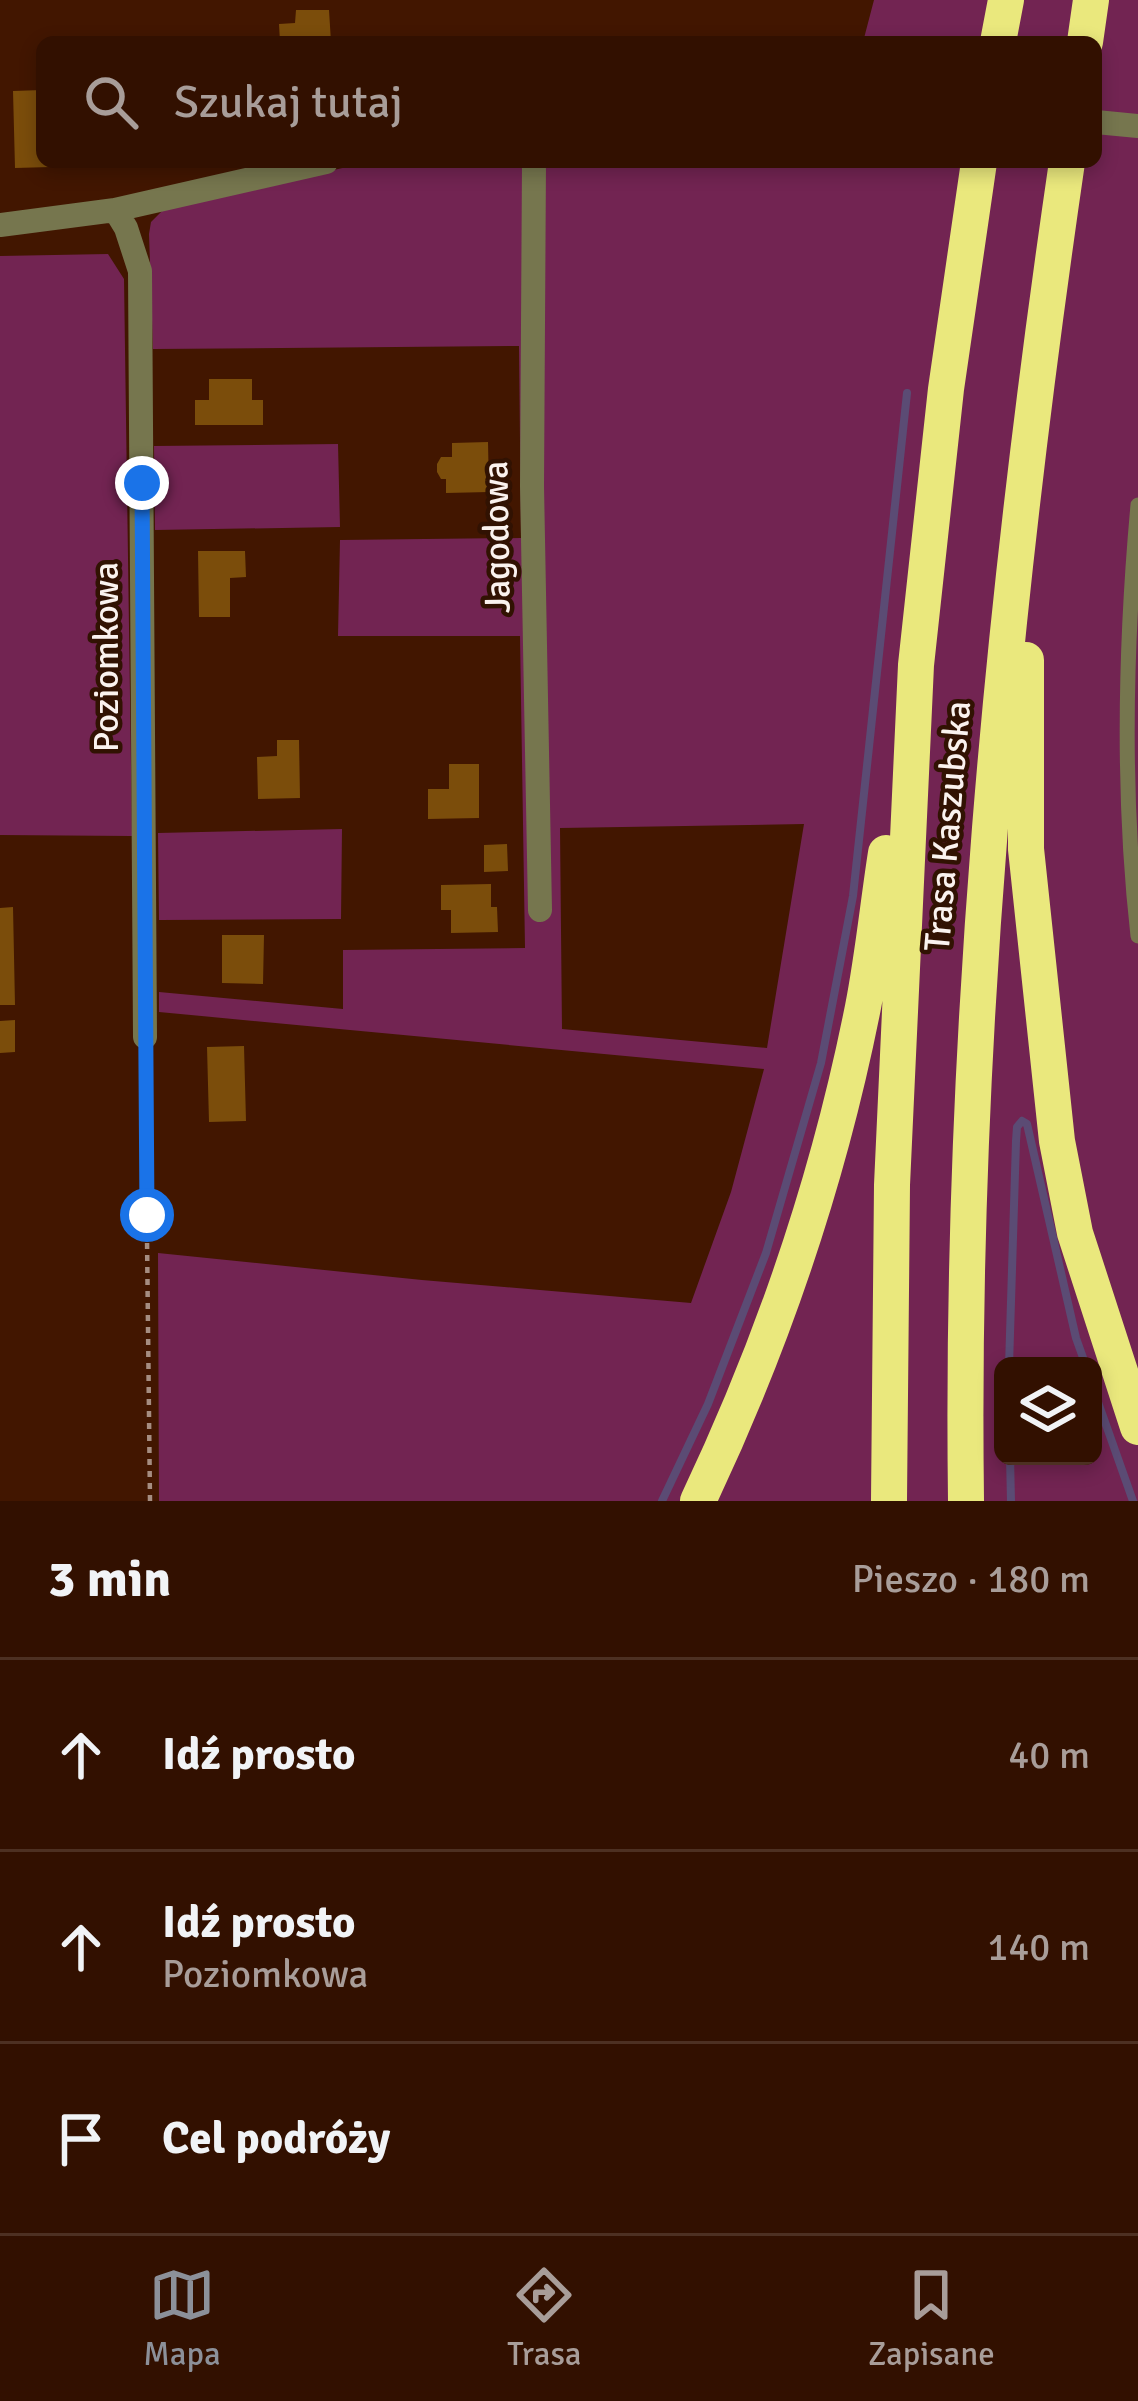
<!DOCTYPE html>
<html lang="pl">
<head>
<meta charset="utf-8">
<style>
	:root { --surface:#321000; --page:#3d1e0f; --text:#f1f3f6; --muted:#a89d99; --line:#4d3022; --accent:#8c9099 }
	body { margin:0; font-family:Signika,sans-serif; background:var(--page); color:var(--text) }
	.controls { position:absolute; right:36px; bottom:36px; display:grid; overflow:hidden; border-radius:18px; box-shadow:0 6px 18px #0003 }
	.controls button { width:108px; height:108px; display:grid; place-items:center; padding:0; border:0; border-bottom:3px solid var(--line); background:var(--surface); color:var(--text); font:60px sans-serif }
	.stop { position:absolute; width:36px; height:36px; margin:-27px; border:9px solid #1a73e8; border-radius:50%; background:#fff }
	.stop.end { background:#1a73e8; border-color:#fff; box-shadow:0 3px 12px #0008 }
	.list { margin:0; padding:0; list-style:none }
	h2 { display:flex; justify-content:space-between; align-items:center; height:156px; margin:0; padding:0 48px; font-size:51px }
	h2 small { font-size:39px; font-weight:400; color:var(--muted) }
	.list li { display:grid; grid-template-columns:78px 1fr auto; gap:36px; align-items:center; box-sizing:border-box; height:192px; padding:0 48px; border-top:3px solid var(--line) }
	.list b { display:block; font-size:45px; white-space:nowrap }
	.list p { margin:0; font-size:39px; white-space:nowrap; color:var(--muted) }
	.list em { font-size:39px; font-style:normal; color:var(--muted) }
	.icon { flex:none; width:66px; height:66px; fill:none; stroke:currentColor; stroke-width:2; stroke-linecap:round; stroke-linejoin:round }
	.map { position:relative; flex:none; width:1138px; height:1501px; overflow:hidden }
	.search { position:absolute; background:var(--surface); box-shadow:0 6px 18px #0003; left:36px; right:36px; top:36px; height:132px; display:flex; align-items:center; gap:30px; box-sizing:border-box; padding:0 42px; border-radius:18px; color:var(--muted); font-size:45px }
	.sheet { height:732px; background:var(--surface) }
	nav { display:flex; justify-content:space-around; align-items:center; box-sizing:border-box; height:168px; border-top:3px solid var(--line); background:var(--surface); font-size:33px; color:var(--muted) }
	nav a { display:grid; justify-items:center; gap:6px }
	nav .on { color:var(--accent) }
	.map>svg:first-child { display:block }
	.green { fill:#722452; fill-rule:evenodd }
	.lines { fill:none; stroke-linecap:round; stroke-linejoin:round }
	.stream { stroke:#5b4b74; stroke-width:8 }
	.building { fill:#7b4d0b }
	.path { stroke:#a58d81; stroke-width:4.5; stroke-dasharray:6 6; stroke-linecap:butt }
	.lane { stroke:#76764e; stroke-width:15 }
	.street { stroke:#76764e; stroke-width:24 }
	.highway { stroke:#eae87d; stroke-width:36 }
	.route { stroke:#1a73e8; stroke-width:15 }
	.labels { text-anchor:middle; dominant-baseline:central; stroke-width:9; stroke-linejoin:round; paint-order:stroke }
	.street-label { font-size:36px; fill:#faf2ee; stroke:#311202 }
</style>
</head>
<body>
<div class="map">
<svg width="1138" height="1501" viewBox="0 0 1138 1501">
	<rect width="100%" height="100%" fill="#421600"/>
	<path class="green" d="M874 0H1138V1501H159L158 1253 422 1280 691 1303 731 1192 764 1069 159 1012V992L343 1009V950L525 948 520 636H338L340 540 521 538 519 346 153 349 149 234 151 222 165 208 369 162H1096V42H863ZM804 824 767 1048 562 1029 560 828ZM1003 1366H1093V1456H1003Z
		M108 254 124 279 132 836 0 835V256Z
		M338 444 340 527 155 530 154 446Z
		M342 829 341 919 159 920 158 833Z"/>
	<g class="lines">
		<path class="stream" d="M1022 1121 1027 1124 1076 1338 1086 1366
			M1009 1366 1016 1141 1017 1127 1022 1121
			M1093 1388 1133 1501
			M1010 1456 1011 1501
			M662 1501 708 1404 766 1253 821 1063 853 896 907 393"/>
	</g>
	<path class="building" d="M296 10H329L331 42H280L279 24 295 23Z
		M42 90V162H51V167L15 168 13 91Z
		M209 379H252V400H263V425H195V400H209Z
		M488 442 489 492 446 493V479H441L437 472V464L441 457H452V443Z
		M198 551H245L246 577 230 578V617H199Z
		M277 740H299L300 798 258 799 257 757 277 756Z
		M449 764H479V818L428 819V789H449Z
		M507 844 508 871 484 872V845Z
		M491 884V907H497L498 932 451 933V910H441V885Z
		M13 907 15 1005H0V908Z
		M222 935H264L263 984 222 983Z
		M15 1020V1052L0 1053V1021Z
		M244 1046 246 1121 209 1122 207 1047Z"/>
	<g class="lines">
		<path class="path" d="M145 1063 150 1501"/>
		<path class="lane" d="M1138 505C1125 648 1122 793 1138 936"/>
		<path class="street" d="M1096 122 1138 126
			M534 162 532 486 540 910
			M115 210 126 228 140 271 145 1037
			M0 225 115 210 326 162"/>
		<path class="highway" d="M998 42 1006 0
			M1085 42 1091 0
			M1026 660V849L1057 1141 1075 1233 1138 1427
			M698 1501C773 1343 829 1178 863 1007 873 956 878 904 886 853
			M889 1501 892 1185 916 665 946 389 979 162
			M966 1501C960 1052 1002 606 1067 162"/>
	</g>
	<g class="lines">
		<path class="route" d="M142 483 147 1215"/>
	</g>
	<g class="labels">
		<g class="street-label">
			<text transform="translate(497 537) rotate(-91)">Jagodowa</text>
			<text transform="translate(106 657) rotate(-90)">Poziomkowa</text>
			<text transform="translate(948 826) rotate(-85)">Trasa Kaszubska</text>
		</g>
	</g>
</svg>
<div class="controls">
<button><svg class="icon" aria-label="layers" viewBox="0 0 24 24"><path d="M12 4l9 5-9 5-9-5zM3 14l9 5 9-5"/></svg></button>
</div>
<div class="stop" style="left:147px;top:1215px"></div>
<div class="stop end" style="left:142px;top:483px"></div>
<div class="search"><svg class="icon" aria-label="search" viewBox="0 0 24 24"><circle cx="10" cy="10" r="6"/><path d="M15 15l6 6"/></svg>Szukaj tutaj</div>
</div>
<section class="sheet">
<h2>3 min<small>Pieszo · 180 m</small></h2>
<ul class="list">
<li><svg class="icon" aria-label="ahead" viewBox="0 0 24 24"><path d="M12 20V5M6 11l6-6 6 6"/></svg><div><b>Idź prosto</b></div><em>40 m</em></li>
<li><svg class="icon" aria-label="ahead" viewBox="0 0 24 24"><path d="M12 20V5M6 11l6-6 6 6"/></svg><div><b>Idź prosto</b><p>Poziomkowa</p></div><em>140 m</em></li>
<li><svg class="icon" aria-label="arrive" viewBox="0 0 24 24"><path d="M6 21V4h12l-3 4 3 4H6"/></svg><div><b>Cel podróży</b></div></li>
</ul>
</section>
<nav>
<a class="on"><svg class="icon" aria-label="map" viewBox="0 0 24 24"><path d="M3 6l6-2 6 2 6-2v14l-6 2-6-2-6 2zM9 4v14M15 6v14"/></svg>Mapa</a>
<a><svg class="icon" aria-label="directions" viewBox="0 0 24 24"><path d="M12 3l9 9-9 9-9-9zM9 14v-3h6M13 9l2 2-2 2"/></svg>Trasa</a>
<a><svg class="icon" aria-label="saved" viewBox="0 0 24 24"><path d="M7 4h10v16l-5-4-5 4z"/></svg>Zapisane</a>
</nav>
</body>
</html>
